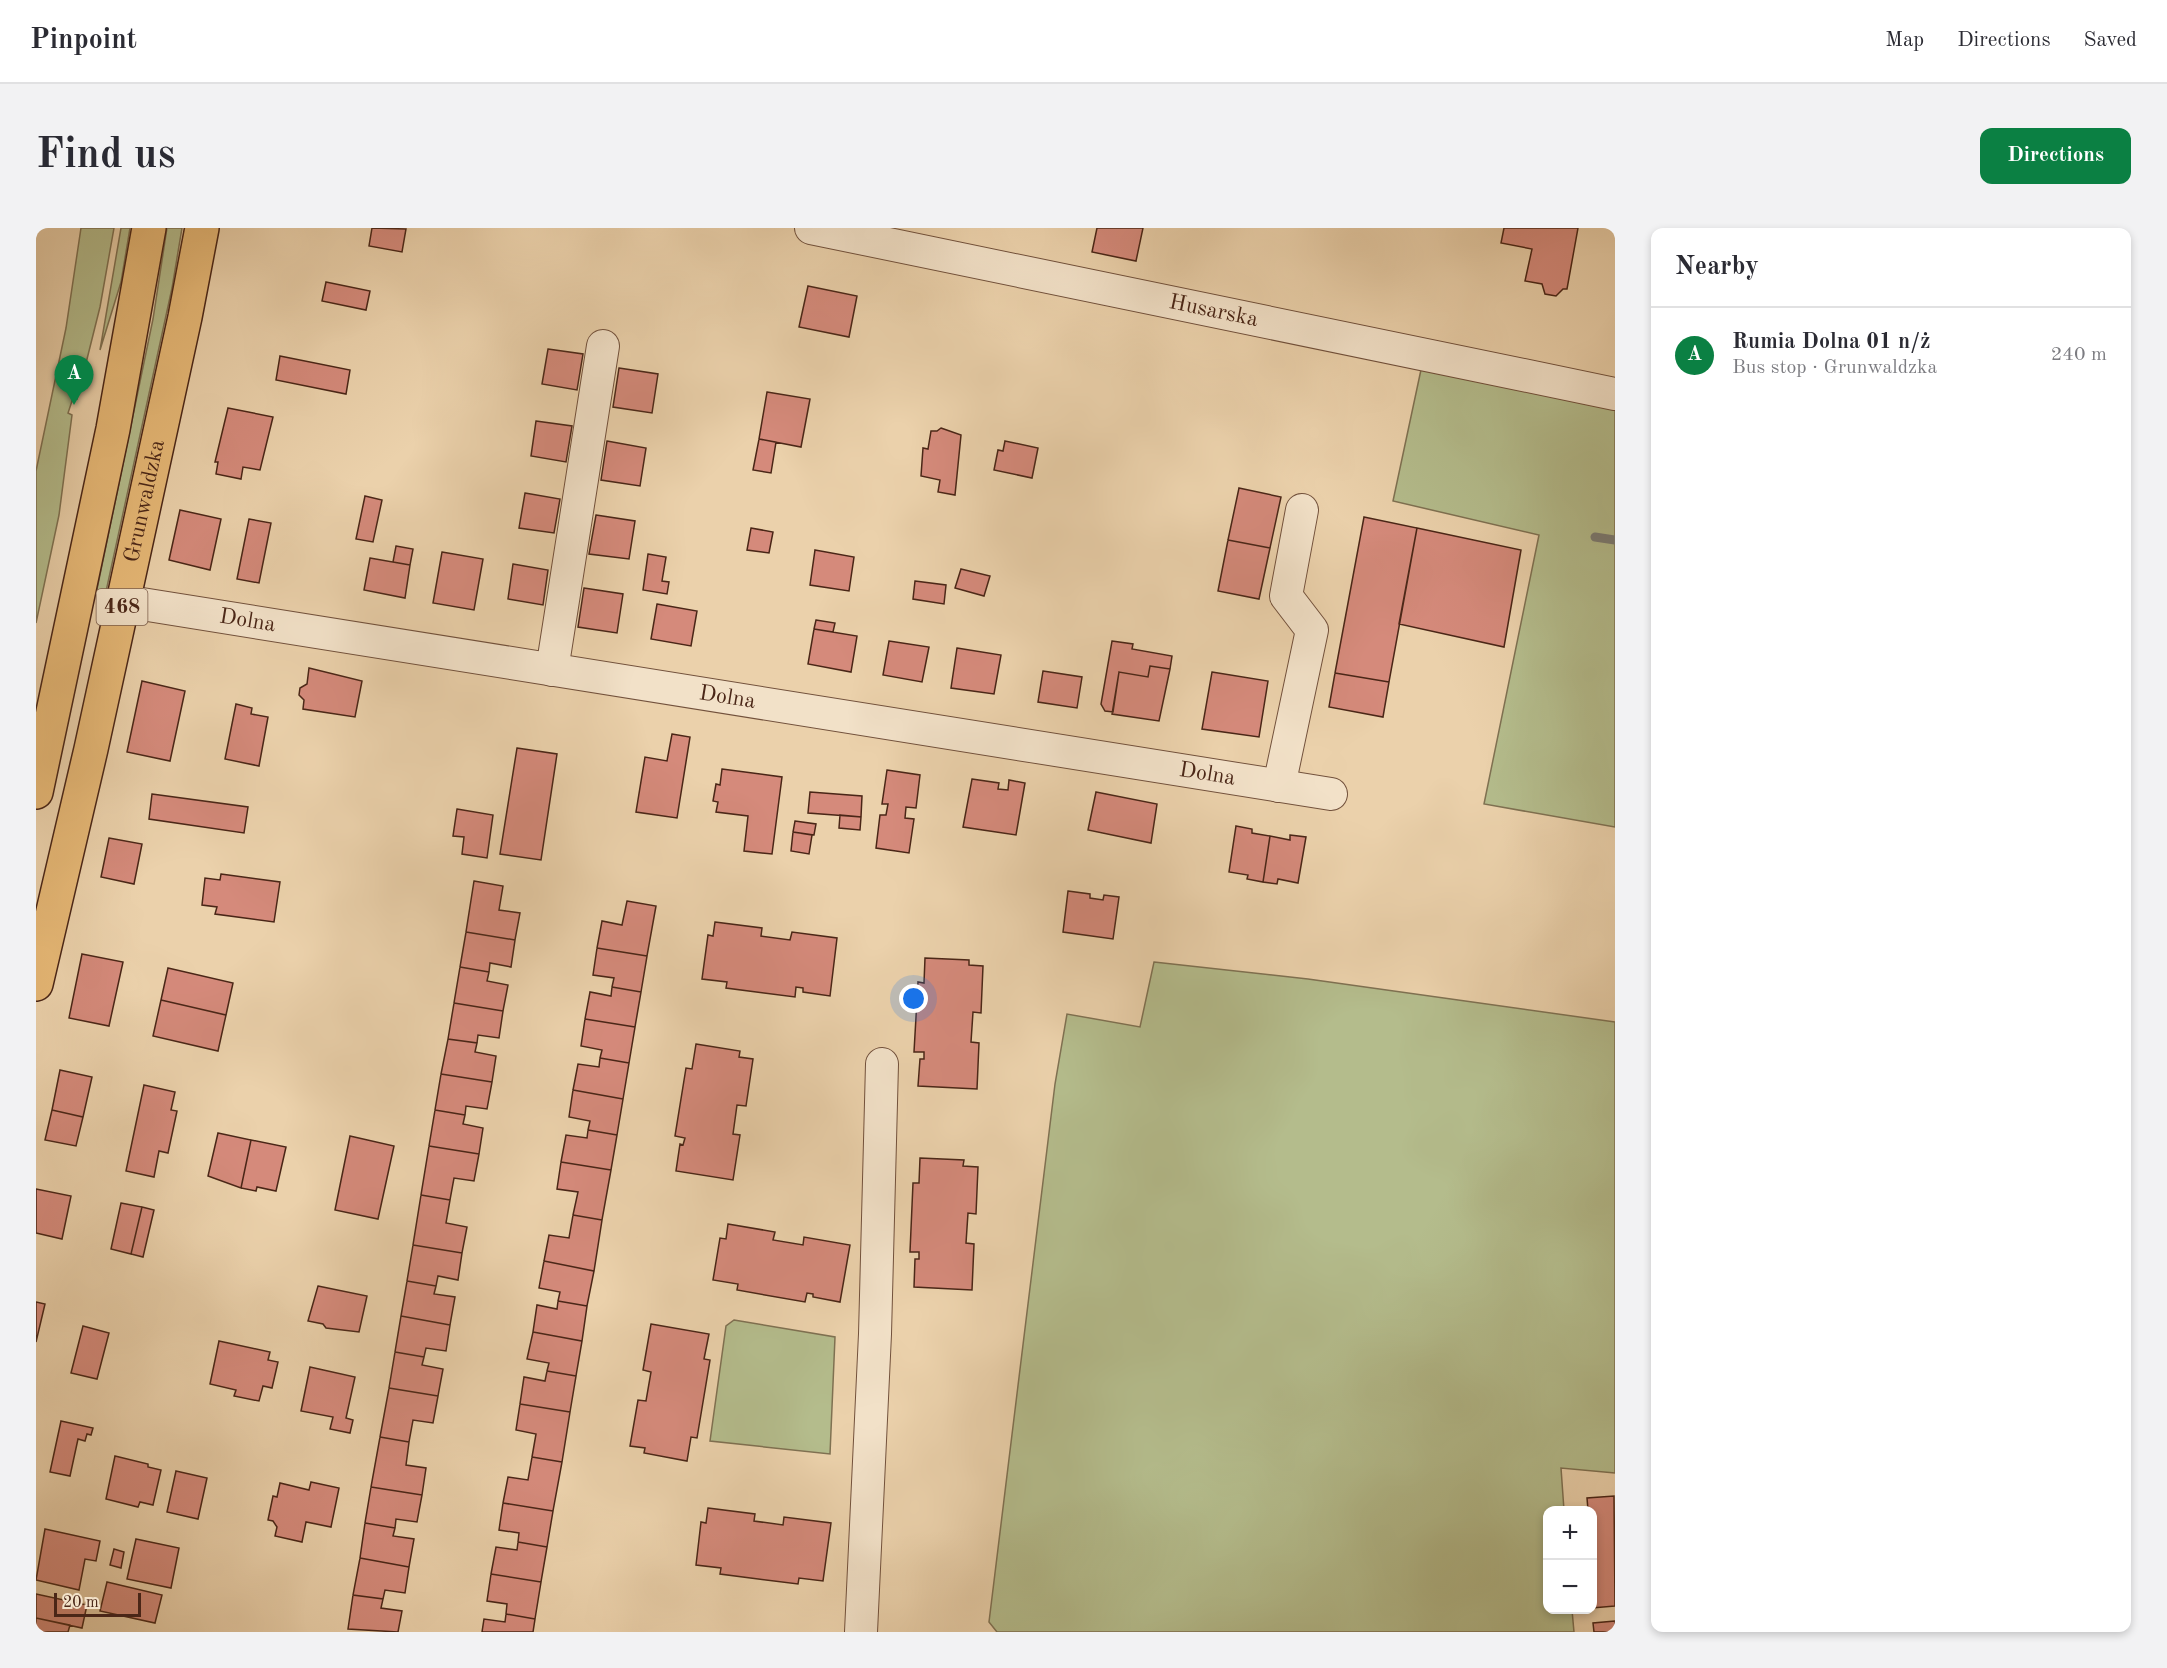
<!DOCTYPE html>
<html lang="en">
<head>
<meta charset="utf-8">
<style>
	:root { --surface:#fff; --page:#f2f2f3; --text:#2b2b33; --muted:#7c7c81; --line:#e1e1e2; --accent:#0b8043 }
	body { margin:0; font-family:"Old Standard TT",serif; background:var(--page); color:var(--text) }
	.controls { position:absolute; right:18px; bottom:18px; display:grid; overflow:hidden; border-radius:12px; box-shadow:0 3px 9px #0003 }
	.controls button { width:54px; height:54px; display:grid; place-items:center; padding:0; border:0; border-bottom:2px solid var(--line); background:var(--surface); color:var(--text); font:30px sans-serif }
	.scale { position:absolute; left:18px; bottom:15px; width:87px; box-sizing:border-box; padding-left:6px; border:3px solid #4a2617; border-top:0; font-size:16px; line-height:21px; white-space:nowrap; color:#4a2617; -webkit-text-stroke:4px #f2e1c8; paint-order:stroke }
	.you { position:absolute; left:878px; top:771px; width:21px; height:21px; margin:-15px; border:4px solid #fff; border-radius:50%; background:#1a73e8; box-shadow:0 0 0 9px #1a73e833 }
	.badge { display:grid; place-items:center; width:39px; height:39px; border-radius:50%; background:var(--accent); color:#fff; font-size:20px; font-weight:700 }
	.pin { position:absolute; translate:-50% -50px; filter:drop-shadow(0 2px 3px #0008) }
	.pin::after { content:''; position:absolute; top:32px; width:21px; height:18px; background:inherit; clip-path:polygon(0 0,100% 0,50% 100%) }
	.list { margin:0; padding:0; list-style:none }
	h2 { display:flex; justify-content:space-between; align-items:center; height:78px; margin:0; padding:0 24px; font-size:26px }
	h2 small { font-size:20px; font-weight:400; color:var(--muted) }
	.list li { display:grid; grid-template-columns:39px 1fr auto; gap:18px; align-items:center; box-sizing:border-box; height:96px; padding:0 24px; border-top:2px solid var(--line) }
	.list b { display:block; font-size:22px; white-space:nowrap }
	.list p { margin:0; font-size:20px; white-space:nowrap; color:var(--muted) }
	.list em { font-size:20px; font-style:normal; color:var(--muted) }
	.map { position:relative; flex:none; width:1579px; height:1404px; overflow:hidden; border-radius:12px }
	header { display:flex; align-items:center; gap:36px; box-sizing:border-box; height:84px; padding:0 30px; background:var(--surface); border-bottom:2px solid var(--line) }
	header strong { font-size:28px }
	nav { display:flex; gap:33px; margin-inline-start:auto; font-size:21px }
	.intro { display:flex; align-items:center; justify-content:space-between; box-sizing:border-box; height:144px; padding:0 36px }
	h1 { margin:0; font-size:42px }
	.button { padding:15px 27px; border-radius:12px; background:var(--accent); color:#fff; font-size:21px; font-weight:700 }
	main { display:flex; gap:36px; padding:0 36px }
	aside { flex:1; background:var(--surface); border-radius:12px; box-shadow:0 3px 9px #0003 }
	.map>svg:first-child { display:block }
	.green { fill:#b4bc8c; stroke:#7f7152; stroke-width:1.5 }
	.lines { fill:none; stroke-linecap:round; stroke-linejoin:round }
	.stream { stroke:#7b7c75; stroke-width:9 }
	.building { fill:#d58a7b; stroke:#4a2617; stroke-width:1.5 }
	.minor-casing { stroke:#72513c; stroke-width:34 }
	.major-casing { stroke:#4a2617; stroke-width:36 }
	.minor { stroke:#f2e1c8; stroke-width:32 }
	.major { stroke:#e6b876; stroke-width:33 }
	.labels { text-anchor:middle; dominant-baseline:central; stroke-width:4.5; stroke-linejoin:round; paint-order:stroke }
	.shield { fill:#f2e1c8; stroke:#7c5e4c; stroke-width:1.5 }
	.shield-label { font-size:21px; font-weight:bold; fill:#4a2617 }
	.street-label { font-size:22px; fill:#4a2617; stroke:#f2e1c8 }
</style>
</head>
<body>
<header>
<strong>Pinpoint</strong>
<nav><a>Map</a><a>Directions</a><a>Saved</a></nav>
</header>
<div class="intro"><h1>Find us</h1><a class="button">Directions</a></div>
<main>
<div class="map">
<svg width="1579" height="1404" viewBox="0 0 1579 1404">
	<rect width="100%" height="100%" fill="#ebd1ab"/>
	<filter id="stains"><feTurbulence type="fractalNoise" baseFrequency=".00333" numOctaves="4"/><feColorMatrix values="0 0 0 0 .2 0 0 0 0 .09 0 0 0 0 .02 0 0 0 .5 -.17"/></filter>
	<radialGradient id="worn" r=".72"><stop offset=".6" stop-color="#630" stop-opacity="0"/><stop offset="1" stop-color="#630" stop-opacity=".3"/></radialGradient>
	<path class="green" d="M45 0H78L64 79 41 171 37 170 32 185 36 187 23 287 0 395V243L30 100Z
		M85 0H94L85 54 64 122Z
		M131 0H146L136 60 69 368 60 366 117 91Z
		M1386 137 1579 180V599L1448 576 1503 307 1357 273Z
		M1118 734 1272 751 1579 794V1245L1525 1240 1528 1282H1512V1382H1536L1538 1404H961L953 1394 1019 856 1031 786 1104 799Z
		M698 1092 799 1109 794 1226 674 1213 690 1098Z"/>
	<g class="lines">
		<path class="stream" d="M1559 309 1579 312"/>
	</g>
	<path class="building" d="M336 0 370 1 366 24 333 18Z
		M1061 0H1107L1100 33 1056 24Z
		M1468 0H1542L1531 61H1527L1520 68 1509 66 1506 56 1489 53 1496 21 1465 15Z
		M290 54 334 63 330 82 286 73Z
		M772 58 821 68 813 109 763 99Z
		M512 121 547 126 541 162 506 156Z
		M244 128 314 142 310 166 240 152Z
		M583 140 622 146 616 185 577 179Z
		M731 164 774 171 765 219 723 211Z
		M192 180 237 189 224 242 207 239 205 251 180 246 182 234H179Z
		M500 193 536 198 530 234 495 228Z
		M905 200 925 207 919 267 902 264 904 252 885 248 887 220 892 221 895 203H901Z
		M723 211 740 214 735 245 717 242Z
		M571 213 610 220 604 258 565 252Z
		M969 213 1002 220 996 250 958 242 962 222 967 223Z
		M1203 260 1245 269 1234 320 1192 312Z
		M489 265 524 271 518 305 483 300Z
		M329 268 346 272 337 314 320 311Z
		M144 282 185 291 174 342 133 332Z
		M560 287 599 293 593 331 553 326Z
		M1328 289 1381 300 1353 454 1299 445Z
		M213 291 235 295 223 355 201 351Z
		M715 300 737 304 733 325 711 322Z
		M1381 300 1485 322 1468 419 1363 396Z
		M1192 312 1234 320 1223 371 1182 363Z
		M360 318 377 321 374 337 357 334Z
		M779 322 818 329 813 363 774 357Z
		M406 324 447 331 438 382 397 375Z
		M612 326 630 329 626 353 633 354 631 366 607 362Z
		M334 330 374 337 369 370 328 362Z
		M477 336 512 342 507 377 472 371Z
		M925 341 954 348 948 368 919 360Z
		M879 353 910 357 908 376 877 371Z
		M548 360 587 366 581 405 542 399Z
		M621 376 661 383 655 418 615 411Z
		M780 392 799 395 797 404 778 401Z
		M778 401 821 408 815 444 772 436Z
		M853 413 893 419 886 454 847 447Z
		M1076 413 1097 416 1096 421 1136 428 1134 441 1114 438 1112 449 1083 444 1077 484 1069 483 1065 476Z
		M921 420 965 427 958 466 915 460Z
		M1114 438 1134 441 1123 493 1076 486 1083 444 1112 449Z
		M273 440 326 453 319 489 267 481 268 472 263 467 264 460 271 456Z
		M1007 443 1046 449 1041 480 1002 474Z
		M1176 444 1232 453 1223 509 1166 501Z
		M1299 445 1353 454 1347 489 1293 479Z
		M106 453 149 463 134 533 91 524Z
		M200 476 216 480 215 486 232 489 223 538 189 531Z
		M636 506 654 509 641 590 600 584 609 529 631 533Z
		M481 520 521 526 505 632 464 626Z
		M686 541 746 549 736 626 708 623 712 588 680 584 682 574 677 573 680 556 684 557Z
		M851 542 884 547 880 580 870 579 869 590 878 591 873 625 840 620 844 587H850L852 576H846Z
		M936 551 963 555 962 561 972 562 973 552 989 555 980 607 927 599Z
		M774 564 826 568 825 589 772 585Z
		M1060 564 1121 576 1115 615 1052 602Z
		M116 566 212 579 208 605 113 591Z
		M421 581 457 587 451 630 426 626 428 609 417 608Z
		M804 587 825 589 824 602 803 600Z
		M759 593 780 596 778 607 757 604Z
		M1200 598 1216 601V605L1234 608 1227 654 1211 651 1212 647 1193 644Z
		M757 604 776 607 773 626 755 623Z
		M1254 607 1270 609 1262 655 1242 651 1241 656 1227 654 1234 608 1254 612Z
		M73 610 106 616 98 656 65 649Z
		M185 646 244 654 238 694 179 686 181 679 166 677 169 650 184 652Z
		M438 653 467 658 463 682 484 685 479 712 430 704Z
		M1032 663 1054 666V670L1067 672 1068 667 1083 669 1077 711 1027 704Z
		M591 673 620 678 611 728 561 720 566 693 586 697Z
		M679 694 726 700 725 708 754 712 756 704 801 710 794 768 767 764V760L760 759 759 769 690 760 691 754 666 751 672 707 677 708Z
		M430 704 479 712 475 739 454 735 453 744 424 739Z
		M561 720 611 728 605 764 576 759 578 750 557 747Z
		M46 726 87 734 73 798 33 790Z
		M889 730 933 732V737L947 738 945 785 937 784 935 814 943 815 941 861 882 858 884 831H888V824H878L882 754 888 755Z
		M424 739 453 744 451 753 472 757 467 783 418 775Z
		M132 740 197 755 190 787 125 772Z
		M576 759 605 764 599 799 549 791 554 764 575 768Z
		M125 772 190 787 182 823 117 808Z
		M418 775 467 783 463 810 442 807 441 815 412 811Z
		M549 791 599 799 593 835 564 830 566 822 545 818Z
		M412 811 441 815 439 824 460 828 456 854 405 846Z
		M660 816 704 823 703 829 717 831 710 878 701 877 697 906 704 907 697 952 640 943 644 916 647 917 649 910 639 908 650 840 656 841Z
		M564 830 593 835 587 871 537 862 542 836 563 839Z
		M24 842 56 849 47 889 16 882Z
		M405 846 456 854 451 881 430 878 429 887 399 882Z
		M108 857 139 864 135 882 141 883 132 925 123 923 118 949 90 943Z
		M537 862 587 871 581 907 552 902 554 893 533 889Z
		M16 882 47 889 40 918 9 912Z
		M399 882 429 887 427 896 447 900 443 926 393 918Z
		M552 902 581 907 575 942 525 934 530 907 551 910Z
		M182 905 215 912 205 960 172 948Z
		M314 908 358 918 342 991 299 982Z
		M215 912 250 919 240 963 221 959 220 963 205 960Z
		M393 918 443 926 438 953 418 950 414 972 385 967Z
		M884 930 928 932 927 938 942 939 940 986 932 985 930 1015 938 1016 936 1062 878 1059 879 1031H883V1024H874L877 955H883Z
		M525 934 575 942 566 992 537 987 542 964 521 961Z
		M0 961 35 968 26 1011 0 1005Z
		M385 967 414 972 410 995 431 999 426 1025 377 1017Z
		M85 975 106 979 95 1026 75 1021Z
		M106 979 118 982 107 1029 95 1026Z
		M537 987 566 992 558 1043 508 1033 513 1007 533 1010Z
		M692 996 739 1004 737 1012 767 1017 768 1009 814 1017 804 1074 777 1069V1066L771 1065 769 1074 701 1062 702 1056 677 1052 684 1010 690 1011Z
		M377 1017 426 1025 422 1052 402 1048 400 1058 371 1053Z
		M508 1033 558 1043 551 1078 522 1073 524 1064 503 1060Z
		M371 1053 400 1058 398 1066 419 1069 414 1097 365 1088Z
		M282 1058 331 1068 323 1104 290 1100 287 1096 272 1093Z
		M522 1073 551 1078 546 1113 497 1104 501 1077 521 1081Z
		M0 1074 9 1076 0 1114Z
		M365 1088 414 1097 410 1123 390 1120 388 1129 359 1124Z
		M615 1096 673 1106 668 1131 674 1132 661 1210 655 1209 651 1233 608 1225 609 1220 594 1218 602 1172 610 1173 615 1144 607 1142Z
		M47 1098 73 1105 61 1151 35 1145Z
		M497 1104 546 1113 540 1148 511 1143 513 1135 491 1131Z
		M183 1113 234 1124 232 1132 242 1134 236 1160 227 1158 223 1173 198 1168 200 1162 174 1156Z
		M359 1124 388 1129 386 1137 407 1141 402 1168 353 1160Z
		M274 1139 319 1149 310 1190 317 1192 314 1205 294 1201 297 1189 265 1183Z
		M511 1143 540 1148 534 1184 484 1176 488 1149 509 1153Z
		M353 1160 402 1168 397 1195 377 1192 373 1214 344 1209Z
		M484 1176 534 1184 526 1234 496 1229 500 1206 480 1202Z
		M25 1193 57 1200 55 1207 51 1206 49 1213 42 1211 34 1248 14 1244Z
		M344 1209 373 1214 370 1237 390 1240 386 1267 335 1259Z
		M79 1228 112 1236V1239L125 1242 117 1277 104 1274 102 1279 70 1271Z
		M496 1229 526 1234 517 1283 467 1275 472 1249 492 1252Z
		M140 1243 171 1250 162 1291 131 1284Z
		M275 1254 303 1260 295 1299 270 1294 266 1314 239 1308 241 1299 237 1293 232 1292 237 1268 241 1269 244 1255 273 1262Z
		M335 1259 386 1267 381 1294 360 1291 359 1300 329 1295Z
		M1578 1268 1579 1378 1556 1380V1369L1559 1368 1556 1282H1552L1551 1270Z
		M467 1275 517 1283 511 1319 482 1314 483 1305 463 1302Z
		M672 1280 719 1286 718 1293 747 1297 748 1289 795 1295 787 1353 763 1350 762 1356 684 1346 685 1340 660 1337 665 1294 670 1295Z
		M329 1295 359 1300 357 1308 378 1311 373 1339 324 1330Z
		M9 1301 64 1313 60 1333 49 1331 43 1362 0 1352Z
		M100 1311 143 1320 135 1360 91 1351Z
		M482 1314 511 1319 505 1354 455 1346 460 1319 481 1322Z
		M78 1321 88 1324 85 1340 74 1337Z
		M324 1330 373 1339 369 1365 349 1362 347 1371 317 1367Z
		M455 1346 505 1354 499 1391 470 1386 471 1376 451 1373Z
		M71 1354 126 1367 119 1395 64 1383Z
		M0 1366 51 1377 46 1400 0 1390Z
		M317 1367 347 1371 345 1380 366 1383 362 1404 312 1401Z
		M470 1386 499 1391 497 1404H446L448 1391 469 1394Z
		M0 1390 34 1397 32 1404H0Z
		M1579 1393V1404H1558L1557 1395Z"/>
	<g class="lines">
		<defs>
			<g id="minor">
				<path id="s1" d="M775 0 1579 166"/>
				<path id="s2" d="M87 373 1295 566"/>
				<path d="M516 442 567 118"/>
				<path d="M1243 558 1276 402 1250 368 1266 282"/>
				<path d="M825 1404 839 1106 846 836"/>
			</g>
			<g id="major">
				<path d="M0 564 77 201 113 0"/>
				<path id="s3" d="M0 756 55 521 149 89 166 0"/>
			</g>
		</defs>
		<use href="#minor" class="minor-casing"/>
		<use href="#major" class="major-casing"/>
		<use href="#minor" class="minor"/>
		<use href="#major" class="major"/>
	</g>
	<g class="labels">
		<rect class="shield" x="60.5" y="361" width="51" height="36" rx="4.5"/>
		<g class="shield-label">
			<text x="86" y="379">468</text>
		</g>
		<g class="street-label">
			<text stroke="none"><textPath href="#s1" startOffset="411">Husarska</textPath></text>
			<text stroke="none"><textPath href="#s3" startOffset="495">Grunwaldzka</textPath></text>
			<text stroke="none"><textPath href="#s2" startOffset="126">Dolna</textPath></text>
			<text stroke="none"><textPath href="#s2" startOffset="612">Dolna</textPath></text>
			<text stroke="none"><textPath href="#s2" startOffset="1098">Dolna</textPath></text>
		</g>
	</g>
	<rect width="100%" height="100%" filter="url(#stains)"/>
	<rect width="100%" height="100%" fill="url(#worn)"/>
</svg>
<div class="controls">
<button>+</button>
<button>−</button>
</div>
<div class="scale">20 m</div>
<div class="you"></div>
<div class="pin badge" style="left:38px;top:177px">A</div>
</div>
<aside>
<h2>Nearby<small></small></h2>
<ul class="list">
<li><span class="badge">A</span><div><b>Rumia Dolna 01 n/ż</b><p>Bus stop · Grunwaldzka</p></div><em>240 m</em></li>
</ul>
</aside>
</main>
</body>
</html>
